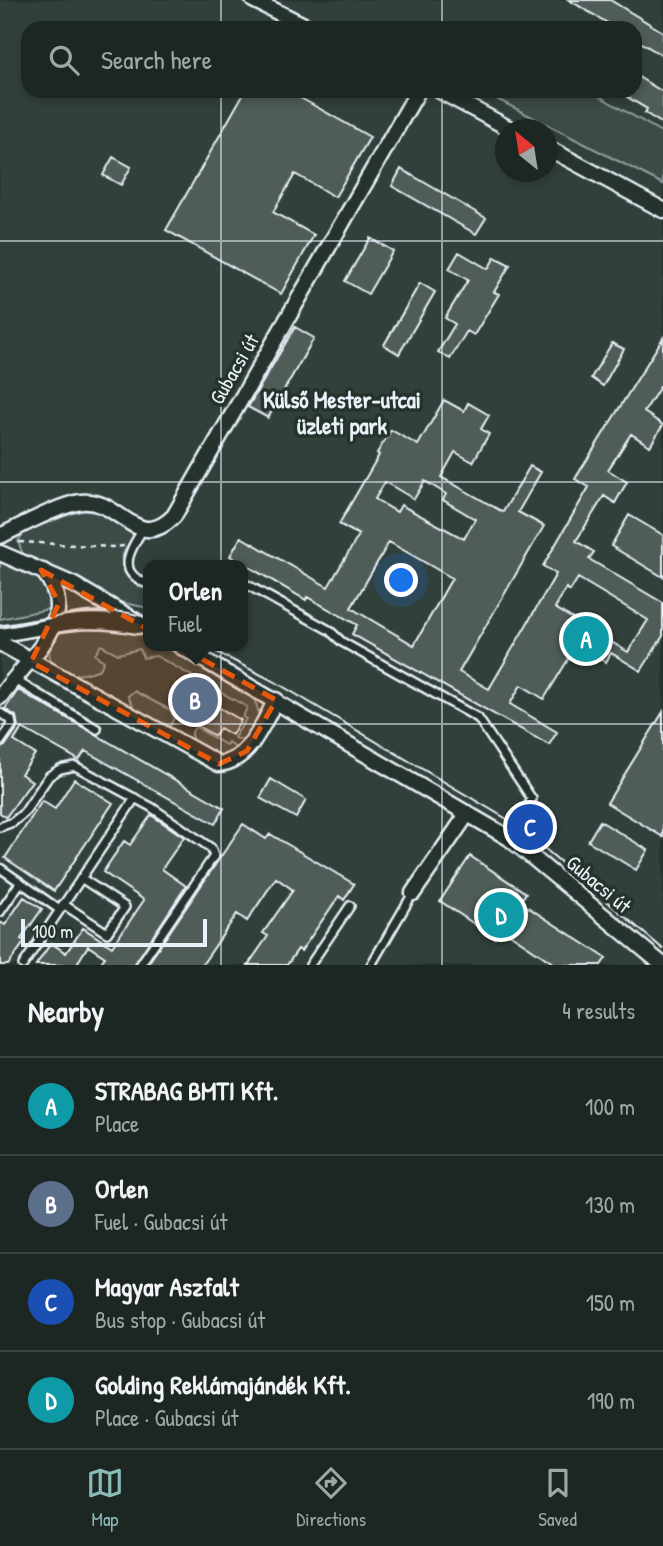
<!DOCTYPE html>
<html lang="en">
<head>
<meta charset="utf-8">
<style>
	:root { --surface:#1c2622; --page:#252e2a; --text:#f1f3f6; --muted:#a0a5a5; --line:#3a4340; --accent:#8bbbb9 }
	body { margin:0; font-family:"Patrick Hand",sans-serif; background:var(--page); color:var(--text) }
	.compass { position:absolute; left:495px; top:119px; width:63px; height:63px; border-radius:50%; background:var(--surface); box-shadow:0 4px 10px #0003; rotate:330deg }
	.scale { position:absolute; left:21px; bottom:18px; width:186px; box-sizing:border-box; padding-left:7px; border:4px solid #e8f1f8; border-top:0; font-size:19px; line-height:24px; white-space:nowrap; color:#e8f1f8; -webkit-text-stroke:5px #26332d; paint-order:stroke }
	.you { position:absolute; left:402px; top:581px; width:24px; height:24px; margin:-18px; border:5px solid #fff; border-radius:50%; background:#1a73e8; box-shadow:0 0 0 10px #1a73e833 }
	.badge { display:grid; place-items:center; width:46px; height:46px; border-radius:50%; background:var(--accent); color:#fff; font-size:23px; font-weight:700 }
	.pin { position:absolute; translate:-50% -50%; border:4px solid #fff; box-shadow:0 2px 7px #0006 }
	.popup { position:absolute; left:143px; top:560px; width:105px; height:91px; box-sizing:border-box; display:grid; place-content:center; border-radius:14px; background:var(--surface); filter:drop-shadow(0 2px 5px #0005); font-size:23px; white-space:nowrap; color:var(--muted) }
	.popup b { font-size:26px; color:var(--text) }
	.popup::after { content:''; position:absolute; left:50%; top:100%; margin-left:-14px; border:14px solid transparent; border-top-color:var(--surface) }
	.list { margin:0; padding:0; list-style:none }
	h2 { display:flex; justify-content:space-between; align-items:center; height:91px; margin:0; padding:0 28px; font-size:30px }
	h2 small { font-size:23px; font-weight:400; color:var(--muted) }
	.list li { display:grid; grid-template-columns:46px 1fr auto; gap:21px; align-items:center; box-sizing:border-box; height:98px; padding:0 28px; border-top:2px solid var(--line) }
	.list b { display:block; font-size:26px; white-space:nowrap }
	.list p { margin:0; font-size:23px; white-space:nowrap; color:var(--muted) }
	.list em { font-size:23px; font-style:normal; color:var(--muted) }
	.icon { flex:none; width:38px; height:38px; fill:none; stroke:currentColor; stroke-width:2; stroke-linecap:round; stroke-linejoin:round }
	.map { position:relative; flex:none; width:663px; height:965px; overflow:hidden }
	.search { position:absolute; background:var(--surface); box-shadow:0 4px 10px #0003; left:21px; right:21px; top:21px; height:77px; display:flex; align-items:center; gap:18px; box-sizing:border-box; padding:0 24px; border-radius:21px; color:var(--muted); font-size:26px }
	.sheet { height:483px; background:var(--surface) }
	nav { display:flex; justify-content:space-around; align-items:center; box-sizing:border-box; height:98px; border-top:2px solid var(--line); background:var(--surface); font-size:19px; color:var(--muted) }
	nav a { display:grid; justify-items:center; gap:4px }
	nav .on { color:var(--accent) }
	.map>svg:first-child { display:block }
	.built { fill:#333f3a; fill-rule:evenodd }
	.green { fill:#3e4b47; stroke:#939ea0; stroke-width:2 }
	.building { fill:#505c59; stroke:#e8f1f8; stroke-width:2; fill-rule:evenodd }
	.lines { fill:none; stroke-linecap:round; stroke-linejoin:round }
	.lane-casing { stroke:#e8f1f8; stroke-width:12 }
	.street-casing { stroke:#e8f1f8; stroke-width:19 }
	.path { stroke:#e8f1f8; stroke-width:2.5; stroke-dasharray:5 5; stroke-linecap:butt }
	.lane { stroke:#26332d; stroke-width:7 }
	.street { stroke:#26332d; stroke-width:14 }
	.tram { stroke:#e8f1f8; stroke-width:2 }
	.marked { fill:#e8590c; fill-opacity:0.2; stroke:#e8590c; stroke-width:5; stroke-dasharray:14 9; stroke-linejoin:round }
	.grid { fill:none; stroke:#e8f1f8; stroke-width:2; stroke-opacity:0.55 }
	.labels { text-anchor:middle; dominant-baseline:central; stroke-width:7; stroke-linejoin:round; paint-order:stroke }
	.street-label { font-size:21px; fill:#e8f1f8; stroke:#26332d }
	.neighbourhood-label { font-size:23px; font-weight:bold; fill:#e8f1f8; stroke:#26332d }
</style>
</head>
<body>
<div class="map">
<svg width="663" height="965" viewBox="0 0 663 965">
	<rect width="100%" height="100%" fill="#26332d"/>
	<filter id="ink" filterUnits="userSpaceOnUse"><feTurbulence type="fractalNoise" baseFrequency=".0143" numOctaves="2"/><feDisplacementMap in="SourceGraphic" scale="14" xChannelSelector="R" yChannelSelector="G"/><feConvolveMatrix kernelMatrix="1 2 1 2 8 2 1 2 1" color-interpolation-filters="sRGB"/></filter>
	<g filter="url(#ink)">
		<path class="built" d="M0 0H663V133L590 91H635V28H28V91H481L663 184V965H0ZM505 130H548V172H505ZM148 565H242V646H148Z"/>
		<path class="green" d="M481 91H590L663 133V184Z
			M81 510 101 513 135 535C131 541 125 548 123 555 119 572 133 586 148 589V608L110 600 27 557 22 552 18 541 25 531Z
			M0 561C29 570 44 575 52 605L49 609 0 619Z
			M91 626 125 630 148 637V646H163L252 697C265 715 256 725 245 741L234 738 246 719 243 717 247 707 156 656 143 658 140 649 118 654 101 645 95 655 104 661 100 669C95 671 89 673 84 674 66 677 41 662 52 643 55 638 58 632 63 630 70 626 83 627 91 626Z
			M134 691 170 710 174 718 170 726 166 727 135 710 128 696Z
			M195 727 226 745 228 742 237 749C218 763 209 751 192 740V732Z"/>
		<path class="building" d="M569 0H610L663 32V56L635 39V28H616Z
			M635 75 663 92V124L645 113 647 109 617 91H635Z
			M245 91H288L370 137 335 197 295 174 273 212 314 235 281 294 166 230Z
			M113 157 131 167 121 185 103 175Z
			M401 169 486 218 476 234 392 186Z
			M370 238 393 251 368 294 345 281Z
			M459 252 488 269 495 257 510 265 494 292 499 294 474 335 467 331 450 359 438 352 455 324 445 318 468 280 449 269Z
			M420 283 435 292 399 354 384 345Z
			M295 327 314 338 268 418 248 407Z
			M663 338V382L644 412 663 425 650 446 631 434 608 470 627 482 615 503 604 496 576 541 594 552 589 559 663 603V636L641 671 611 653 606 662 577 645 544 699 521 685 510 704 557 732 549 745 352 634 357 625 307 597 306 600 230 556 241 537 328 587 359 535 339 524 379 455 377 453 391 430 418 445 444 400 464 411 468 403 489 415 481 429 489 434 473 462 455 452 441 477 503 512 530 466 541 472 518 512 544 526 459 672 489 689 556 574 543 566 589 487 575 479ZM425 481 446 494 443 500 475 519 464 539 401 505 397 512 375 499 385 482 414 499ZM389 542 452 578 414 645 351 608ZM578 578 648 620 628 652 555 608 566 588 570 591Z
			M612 343 624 349 603 386 591 378Z
			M629 515 663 535V577L611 546Z
			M188 682 214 697 211 703 241 720 232 735 220 728 215 736 196 725 198 721 174 707Z
			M18 690 224 808 215 824 85 751 79 760 22 728 14 741 35 754 21 774 32 781 6 817 0 813V748L5 746 18 727 16 716 5 709Z
			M663 712V837L607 803Z
			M74 779 113 803 54 891 5 858 42 801 55 809Z
			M271 779 306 800 296 818 260 798Z
			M151 815 184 837 162 869 186 886 134 965H99L105 957 88 946 76 965H36L51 943 66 953 83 928 112 947 144 900 103 872 124 841 130 845Z
			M600 821 648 850 636 870 588 841Z
			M243 824 266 839 270 834 354 884 344 900 339 896 301 951 298 949 287 965H248L268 936 263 933 293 890 276 878 247 921 237 914 202 965H147Z
			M470 856 526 893 520 902 606 958 601 965H556L502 929 495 938 440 901Z
			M24 897 42 909 21 939 25 941 8 965H0V922L5 925Z"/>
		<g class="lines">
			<defs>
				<path id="lane" d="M143 529C130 550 115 573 148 584
					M242 582 329 630 342 642 478 718 532 799 509 838
					M13 679 97 729
					M0 713 11 720 12 725 0 742
					M0 827 13 822 24 813 49 776 60 769 75 766 151 807 211 848 214 856 140 965
					M0 868 60 910
					M63 904 107 933 125 907 81 878
					M0 912 20 883
					M23 965 135 798
					M310 965 350 906
					M371 965 413 893"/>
				<path id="street" d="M253 0 310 28
					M440 91 512 130
					M548 148 663 210
					M0 536C21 526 59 505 81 502 120 497 136 554 174 516L418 91
					M0 553 74 585 148 628
					M0 634C53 627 82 614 137 626
					M0 643 219 764C250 761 262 724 276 700
					M180 646 509 838 663 965
					M0 697C26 659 84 620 43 571
					M413 893 468 813"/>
			</defs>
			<use href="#lane" class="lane-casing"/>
			<use href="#street" class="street-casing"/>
			<path class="path" d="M19 542 112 547 124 546"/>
			<use href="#lane" class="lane"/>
			<use href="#street" class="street"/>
			<path class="tram" d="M0 628C49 621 98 600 148 618
				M205 646 277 683 517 825 663 949"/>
		</g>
	</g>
	<path class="marked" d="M41 570 276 700 247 751 219 764 31 662 59 603Z"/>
	<path class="grid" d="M221 0V28M442 0V28M221 91V965M442 91V965M0 241H663M0 482H663M0 724H663"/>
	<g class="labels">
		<g class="street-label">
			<text transform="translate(234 369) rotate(-60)">Gubacsi út</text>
			<text transform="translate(599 884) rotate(40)">Gubacsi út</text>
		</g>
		<g class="neighbourhood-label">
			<text x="342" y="399">Külső Mester-utcai<tspan x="342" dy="26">üzleti park</tspan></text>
		</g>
	</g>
</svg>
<svg class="compass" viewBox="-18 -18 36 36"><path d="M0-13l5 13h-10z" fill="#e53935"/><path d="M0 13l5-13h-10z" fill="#a0a5a5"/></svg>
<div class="scale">100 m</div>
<div class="you"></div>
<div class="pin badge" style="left:586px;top:639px;background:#0f9aa8">A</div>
<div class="pin badge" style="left:195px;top:700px;background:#5c6f8a">B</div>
<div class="popup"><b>Orlen</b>Fuel</div>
<div class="pin badge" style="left:530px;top:827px;background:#1a4fb4">C</div>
<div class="pin badge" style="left:501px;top:915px;background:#0f9aa8">D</div>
<div class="search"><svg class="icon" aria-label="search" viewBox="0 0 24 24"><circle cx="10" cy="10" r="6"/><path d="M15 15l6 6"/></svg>Search here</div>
</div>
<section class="sheet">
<h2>Nearby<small>4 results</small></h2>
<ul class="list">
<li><span class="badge" style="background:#0f9aa8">A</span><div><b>STRABAG BMTI Kft.</b><p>Place</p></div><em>100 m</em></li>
<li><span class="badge" style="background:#5c6f8a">B</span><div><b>Orlen</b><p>Fuel · Gubacsi út</p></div><em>130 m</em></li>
<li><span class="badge" style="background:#1a4fb4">C</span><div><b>Magyar Aszfalt</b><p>Bus stop · Gubacsi út</p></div><em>150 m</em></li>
<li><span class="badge" style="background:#0f9aa8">D</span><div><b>Golding Reklámajándék Kft.</b><p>Place · Gubacsi út</p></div><em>190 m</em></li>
</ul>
</section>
<nav>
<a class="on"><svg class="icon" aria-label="map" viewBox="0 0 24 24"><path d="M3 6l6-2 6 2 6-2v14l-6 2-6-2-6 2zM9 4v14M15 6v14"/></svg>Map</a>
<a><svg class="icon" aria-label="directions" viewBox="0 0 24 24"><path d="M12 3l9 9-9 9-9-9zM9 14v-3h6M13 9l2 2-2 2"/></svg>Directions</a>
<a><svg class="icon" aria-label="saved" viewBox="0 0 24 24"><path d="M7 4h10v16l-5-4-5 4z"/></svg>Saved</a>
</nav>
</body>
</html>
